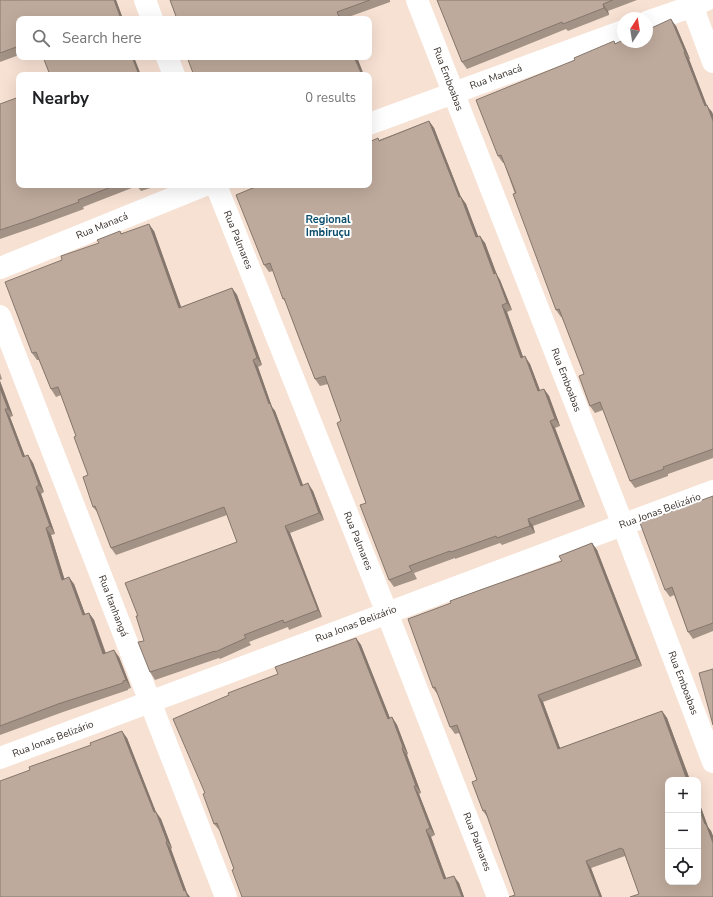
<!DOCTYPE html>
<html lang="en">
<head>
<meta charset="utf-8">
<style>
	:root { --surface:#fff; --page:#f6f6f6; --text:#202124; --muted:#757577; --line:#e0e0e0 }
	body { margin:0; font-family:"Nunito Sans",sans-serif; background:var(--page); color:var(--text) }
	.controls { position:absolute; right:12px; bottom:12px; display:grid; overflow:hidden; border-radius:8px; box-shadow:0 4px 16px #0002 }
	.controls button { width:36px; height:36px; display:grid; place-items:center; padding:0; border:0; border-bottom:1px solid var(--line); background:var(--surface); color:var(--text); font:20px sans-serif }
	.compass { position:absolute; left:617px; top:12px; width:36px; height:36px; border-radius:50%; background:var(--surface); box-shadow:0 4px 16px #0002; rotate:12deg }
	.list { margin:0; padding:0; list-style:none }
	h2 { display:flex; justify-content:space-between; align-items:center; height:52px; margin:0; padding:0 16px; font-size:17px }
	h2 small { font-size:13px; font-weight:400; color:var(--muted) }
	.icon { flex:none; width:22px; height:22px; fill:none; stroke:currentColor; stroke-width:2; stroke-linecap:round; stroke-linejoin:round }
	.map { position:relative; flex:none; width:713px; height:897px; overflow:hidden }
	.search { position:absolute; background:var(--surface); box-shadow:0 4px 16px #0002; left:16px; top:16px; width:356px; height:44px; display:flex; align-items:center; gap:10px; box-sizing:border-box; padding:0 14px; border-radius:8px; color:var(--muted); font-size:15px }
	.panel { position:absolute; background:var(--surface); box-shadow:0 4px 16px #0002; left:16px; top:72px; width:356px; height:116px; border-radius:8px }
	.map>svg:first-child { display:block }
	.lines { fill:none; stroke-linecap:round; stroke-linejoin:round }
	.street { stroke:#fff; stroke-width:22 }
	.wall { fill:#a39286 }
	.shaded-wall { fill:#85776d }
	.building { fill:#beaa9c; stroke:#85776d }
	.labels { text-anchor:middle; dominant-baseline:central; stroke-width:4; stroke-linejoin:round; paint-order:stroke }
	.street-label { font-size:10px; fill:#372f2a; stroke:#fff }
	.neighbourhood-label { font-size:11px; font-weight:bold; fill:#0b4e6c; stroke:#fff }
</style>
</head>
<body>
<div class="map">
<svg width="713" height="897" viewBox="0 0 713 897">
	<rect width="100%" height="100%" fill="#f7e1d3"/>
	<g class="lines">
		<path class="street" d="M145 0 152 19
			M417 0 623 525 713 762
			M690 0 713 62
			M647 22 693 6 706 0
			M167 57 174 75
			M369 124 623 31
			M216 185 387 613 498 897
			M0 268 205 185
			M0 316 226 897
			M0 758 713 491"/>
	</g>
	<path class="wall" d="M0 0H116L123 19H19V55L0 62Z
		M170 0H390V2L343 19H177Z
		M437 0H637L608 11 609 15 568 31 566 29 467 69 462 62Z
		M676 26 690 59H689L707 106 712 112 713 115V458L668 474V476L635 488 630 481 603 410 595 413 590 406 584 374 562 317H561L556 310 504 163H503L498 156 575 60 616 43Z
		M369 88 372 97 369 98Z
		M0 104 19 185H160L141 191 137 186 83 207 84 209 35 227 0 239Z
		M429 121 434 128 461 197 466 204 478 236 485 243 497 275 500 280 512 310 507 312 523 357 530 364 540 391 544 389 549 396 560 426 555 428 585 507 533 526 535 533 502 545 500 543 455 559V558L414 573 417 579 394 587 389 580 341 421 328 384 320 386 315 379 299 338 298 335 286 302 283 299 273 271 269 272 264 265 378 138 379 140Z
		M154 231 181 307 232 288 237 295 262 365 258 367 272 407 275 411 303 485 313 491 324 520 290 533 322 617 289 630 288 627 249 642 251 645 220 659 219 658 155 680 150 672 144 641 138 616 237 542 227 515 116 555 111 548 98 513 93 507 88 475 76 436 61 395 56 397 51 389 39 360H37L32 353 62 260 121 233Z
		M0 373 2 379 0 380Z
		M0 381 13 416 10 417 25 457 28 455 33 463 44 492 41 494 55 534 51 535 64 579 74 584 85 614 89 613 94 620 106 653 119 657 131 688 128 689V690L63 712 0 735Z
		M713 496V631L693 639 688 632 674 595 670 597 665 590Z
		M592 543 597 550 642 666 543 702 560 748 662 711 667 718 690 780H668V882H698V799L708 827 711 831 713 836V897H630L639 894 625 856 591 868 602 897H509L515 895 488 818 483 811 472 782 477 780 459 733 455 734 450 727 438 695 433 688 408 619 451 603 450 601 483 589 562 561 559 556Z
		M356 638 361 645 390 718 392 717 397 725 408 754 407 755 421 793 419 794 435 835 431 837 446 878 459 883 464 897H242L234 869 220 831 214 824 205 793 278 674Z
		M127 738 156 812 161 819 172 848 171 849 187 893 190 897H0Z"/>
	<path class="shaded-wall" d="M114 0H116L123 19H121Z
		M603 4 608 11 609 15 604 8Z
		M337 12 342 19H340Z
		M671 19 676 26 690 59 685 52Z
		M684 52 689 59 707 106 712 112 713 115V121L705 106Z
		M132 57H134L141 75H139Z
		M354 57H357L364 75H362Z
		M369 88 372 97 369 92Z
		M429 121 434 128 464 205 459 197Z
		M461 197 466 204 481 244 476 237Z
		M149 224 154 231 184 315 179 308Z
		M480 236 485 243 497 275 500 280 512 310 507 303 494 274Z
		M232 288 237 295 262 365 257 358Z
		M502 305 507 312 526 365 521 358Z
		M525 356 530 364 543 398 538 391Z
		M253 360 258 367 272 407 275 411 306 493 301 486 269 404Z
		M0 381 13 416 8 409 0 388Z
		M544 389 549 396 560 426 555 419Z
		M5 409 10 417 28 464 23 457Z
		M550 421 555 428 585 507 580 500Z
		M28 455 33 463 44 492 39 485Z
		M308 483 313 491 324 520 319 513Z
		M36 487 41 494 55 534 50 526Z
		M528 519 533 526 535 533 530 526Z
		M285 526 290 533 322 617 318 610Z
		M46 528 51 535 67 587 62 580Z
		M592 543 597 550 642 666 637 659Z
		M69 577 74 584 88 622 83 615Z
		M89 613 94 620 108 661 103 654Z
		M356 638 361 645 393 726 388 719Z
		M114 650 119 657 131 688 126 680Z
		M538 695 543 702 563 756 558 749Z
		M662 711 667 718 690 780H687Z
		M392 717 397 725 408 754 403 747Z
		M122 731 127 738 159 820 154 812Z
		M402 748 407 755 421 793 416 786Z
		M414 786 419 794 435 835 430 828Z
		M698 799 708 827 711 831 713 836V843L705 824 698 806Z
		M156 812 161 819 172 848 167 841Z
		M426 830 431 837 449 886 444 879Z
		M166 842 171 849 187 893 190 897H188L184 891Z
		M586 861 591 868 602 897H600Z
		M454 876 459 883 464 897H462Z"/>
	<path class="building" d="M0 0H114L121 19H19V46L0 53Z
		M170 0H370L337 12 340 19H177Z
		M437 0H613L603 4 604 8 563 24 562 22 462 62Z
		M671 19 685 52H684L705 106 707 105 713 121V449L663 467 664 469 630 481 600 402 590 406 579 376 584 374 559 309 556 310 513 194 516 193 501 155 498 156 476 100 575 60 574 58 614 41 615 44 623 40V42H647V30Z
		M43 57H132L139 75H50Z
		M187 57H354L362 75H189L193 73Z
		M19 97V185H116L78 200 79 202 30 220 0 230V104Z
		M429 121 459 197H461L476 237 480 236 494 274 496 273 507 303 502 305 521 358 525 356 538 391 544 389 555 419 550 421 580 500 528 519 530 526 497 538 496 536 451 552 450 551 409 566 412 571 389 580 360 505 366 503 337 423 341 421 325 376 315 379 298 335 284 298 283 299 270 263 264 265 236 195 260 185H369V142L378 138 379 141Z
		M149 224 179 308 232 288 257 358 253 360 269 404 270 403 301 486 308 483 319 513 285 526 318 610 284 623 283 620 244 635 246 638 215 652V651L150 672 138 642 144 641 136 616H138L125 583 237 542 224 507 111 548 95 506 93 507 83 477 88 475 74 437 76 436 58 387 51 389 36 352 32 353 5 282 62 260 61 256 99 243 97 240 120 231 121 234Z
		M0 388 8 409H5L23 457 28 455 39 485 36 487 50 526 46 528 62 580 69 577 83 615 89 613 103 654 114 650 126 680 123 681V683L58 704 0 726Z
		M713 496V623L688 632 672 587 665 590 640 523Z
		M592 543 637 659 538 695 558 749 662 711 687 780H668V882H698V806L705 824H706L713 843V897H630L639 894 623 849H622L621 848 586 861 600 897H509L515 895 485 810 483 811 472 782 477 780 457 725 450 727 435 687 433 688 408 619 451 603 450 601 483 589 562 561 559 556Z
		M356 638 388 719 392 717 403 747 402 748 416 786H414L430 828 426 830 444 879 454 876 462 897H242L232 870 234 869 217 823 214 824 203 794 205 793 173 719 229 695 228 693 278 674 275 667Z
		M713 669V725L699 673Z
		M122 731 154 812H156L167 841 166 842 184 891 185 890 188 897H0V781L30 770 29 767 91 745 90 743Z"/>
	<g class="labels">
		<g class="street-label">
			<text transform="translate(496 77) rotate(-20)">Rua Manacá</text>
			<text transform="translate(448 79) rotate(69)">Rua Emboabas</text>
			<text transform="translate(102 226) rotate(-22)">Rua Manacá</text>
			<text transform="translate(238 240) rotate(68)">Rua Palmares</text>
			<text transform="translate(566 380) rotate(69)">Rua Emboabas</text>
			<text transform="translate(660 511) rotate(-20)">Rua Jonas Belizário</text>
			<text transform="translate(358 541) rotate(68)">Rua Palmares</text>
			<text transform="translate(113 606) rotate(69)">Rua Itanhangá</text>
			<text transform="translate(356 624) rotate(-21)">Rua Jonas Belizário</text>
			<text transform="translate(683 683) rotate(69)">Rua Emboabas</text>
			<text transform="translate(53 739) rotate(-21)">Rua Jonas Belizário</text>
			<text transform="translate(477 842) rotate(69)">Rua Palmares</text>
		</g>
		<g class="neighbourhood-label">
			<text x="328" y="219">Regional<tspan x="328" dy="13">Imbiruçu</tspan></text>
		</g>
	</g>
</svg>
<div class="controls">
<button>+</button>
<button>−</button>
<button><svg class="icon" aria-label="locate" viewBox="0 0 24 24"><circle cx="12" cy="12" r="6"/><path d="M12 2v4M12 18v4M2 12h4M18 12h4"/></svg></button>
</div>
<svg class="compass" viewBox="-18 -18 36 36"><path d="M0-13l5 13h-10z" fill="#e53935"/><path d="M0 13l5-13h-10z" fill="#757577"/></svg>
<div class="search"><svg class="icon" aria-label="search" viewBox="0 0 24 24"><circle cx="10" cy="10" r="6"/><path d="M15 15l6 6"/></svg>Search here</div>
<section class="panel">
<h2>Nearby<small>0 results</small></h2>
<ul class="list">
</ul>
</section>
</div>
</body>
</html>
